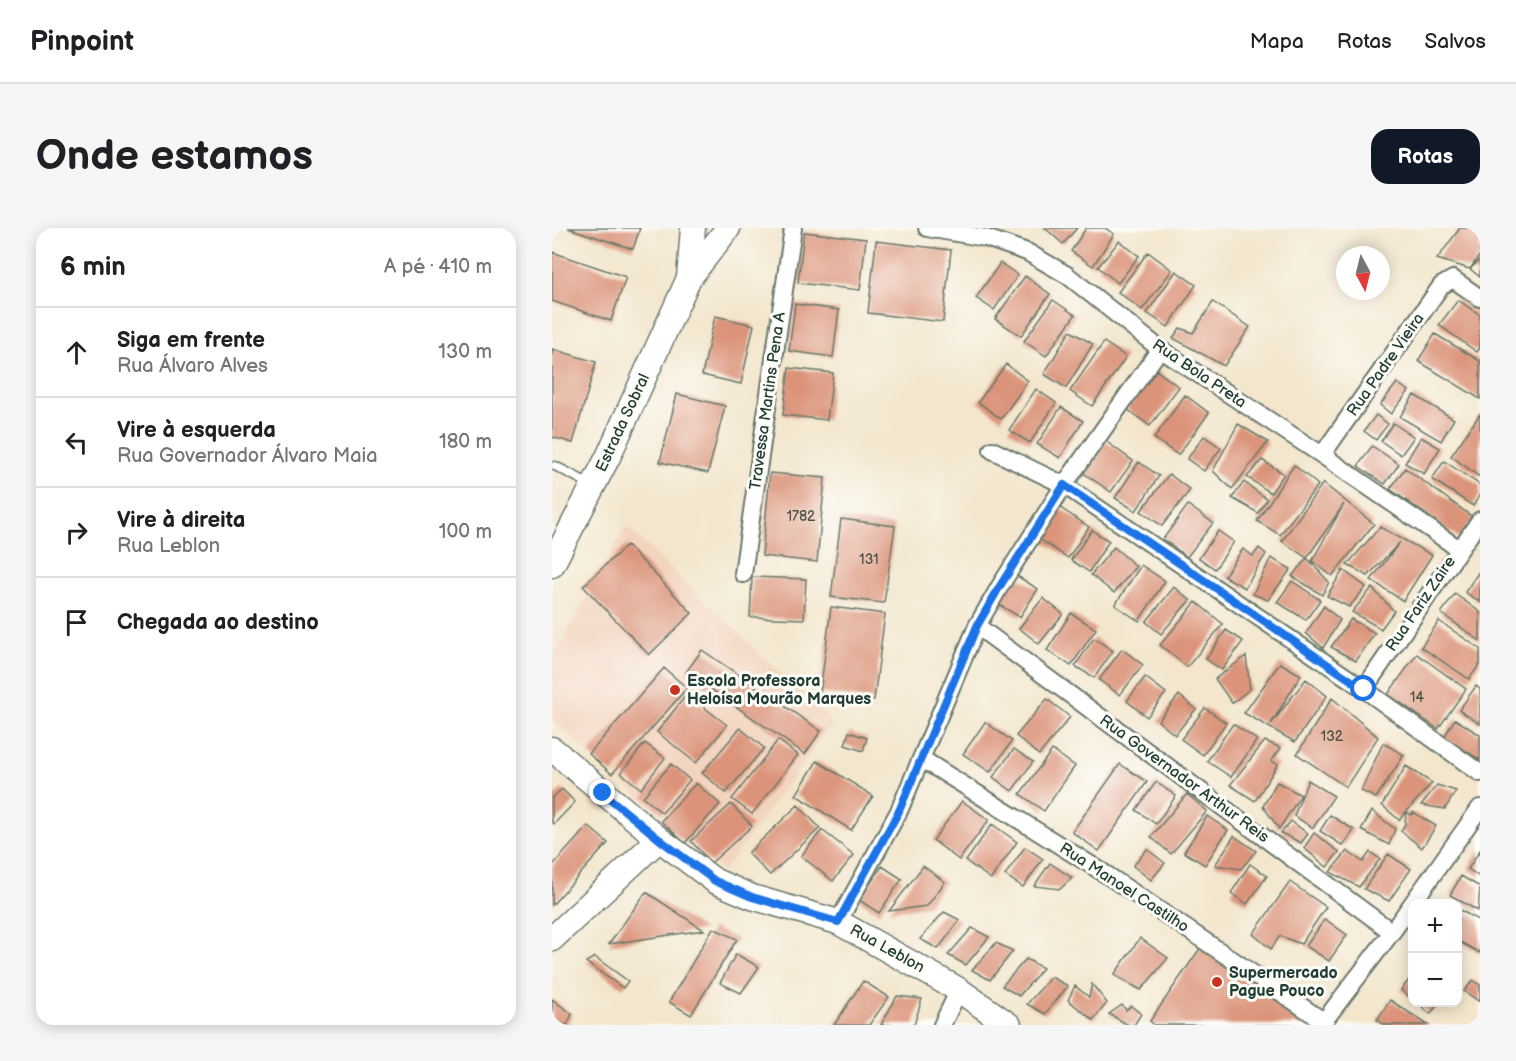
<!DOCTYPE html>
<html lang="pt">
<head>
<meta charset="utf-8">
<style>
	:root { --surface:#fff; --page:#f6f6f6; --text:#202124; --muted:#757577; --line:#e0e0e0; --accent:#111827 }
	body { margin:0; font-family:"Balsamiq Sans",sans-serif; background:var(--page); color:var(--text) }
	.controls { position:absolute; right:18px; bottom:18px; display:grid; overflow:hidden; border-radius:12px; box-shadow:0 3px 15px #0003 }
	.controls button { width:54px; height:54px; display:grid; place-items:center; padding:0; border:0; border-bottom:2px solid var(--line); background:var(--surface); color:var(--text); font:30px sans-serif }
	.compass { position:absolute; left:784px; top:18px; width:54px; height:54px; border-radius:50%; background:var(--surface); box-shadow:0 3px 15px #0003; rotate:173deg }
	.stop { position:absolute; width:18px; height:18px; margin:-14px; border:4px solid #1a73e8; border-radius:50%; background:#fff }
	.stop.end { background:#1a73e8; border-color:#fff; box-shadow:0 2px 6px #0008 }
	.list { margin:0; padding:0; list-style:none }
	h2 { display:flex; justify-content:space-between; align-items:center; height:78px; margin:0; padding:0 24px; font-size:26px }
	h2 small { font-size:20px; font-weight:400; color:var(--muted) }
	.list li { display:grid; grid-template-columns:39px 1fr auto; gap:18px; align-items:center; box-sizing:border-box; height:90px; padding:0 24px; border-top:2px solid var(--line) }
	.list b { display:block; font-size:22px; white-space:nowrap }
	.list p { margin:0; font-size:20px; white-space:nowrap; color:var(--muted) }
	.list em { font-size:20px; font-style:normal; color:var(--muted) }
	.icon { flex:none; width:33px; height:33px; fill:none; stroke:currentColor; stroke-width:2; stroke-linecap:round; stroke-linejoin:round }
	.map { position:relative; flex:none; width:928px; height:797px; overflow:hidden; border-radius:18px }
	header { display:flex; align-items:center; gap:36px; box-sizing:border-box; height:84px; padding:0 30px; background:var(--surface); border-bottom:2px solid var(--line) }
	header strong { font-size:28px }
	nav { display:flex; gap:33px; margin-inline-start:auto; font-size:21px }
	.intro { display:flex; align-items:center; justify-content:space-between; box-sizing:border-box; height:144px; padding:0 36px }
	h1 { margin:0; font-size:42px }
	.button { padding:15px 27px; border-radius:18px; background:var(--accent); color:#fff; font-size:21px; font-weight:700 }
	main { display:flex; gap:36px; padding:0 36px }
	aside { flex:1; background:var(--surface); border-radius:18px; box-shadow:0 3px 15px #0003 }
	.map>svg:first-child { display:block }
	.built { fill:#f3d4bf }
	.building { fill:#db947a }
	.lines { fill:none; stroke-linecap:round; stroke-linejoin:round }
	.lane-casing { stroke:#69786a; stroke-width:11 }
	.street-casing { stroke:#69786a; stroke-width:20 }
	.secondary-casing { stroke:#69786a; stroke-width:27 }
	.lane { stroke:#fff; stroke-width:8 }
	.street { stroke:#fff; stroke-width:16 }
	.secondary { stroke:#fff; stroke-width:24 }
	.route { stroke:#1a73e8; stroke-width:8 }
	.poi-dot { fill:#c8321e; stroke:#fdfcf7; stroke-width:2 }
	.labels { text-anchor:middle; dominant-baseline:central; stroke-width:6; stroke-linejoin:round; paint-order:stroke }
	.number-label { font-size:14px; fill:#4e5346 }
	.street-label { font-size:16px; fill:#1f3d34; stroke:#fdfcf7 }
	.poi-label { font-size:16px; font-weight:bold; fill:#1f3d34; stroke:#fdfcf7; text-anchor:start }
</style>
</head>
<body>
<header>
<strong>Pinpoint</strong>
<nav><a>Mapa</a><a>Rotas</a><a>Salvos</a></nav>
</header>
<div class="intro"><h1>Onde estamos</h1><a class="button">Rotas</a></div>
<main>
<aside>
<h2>6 min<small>A pé · 410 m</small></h2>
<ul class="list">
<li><svg class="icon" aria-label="ahead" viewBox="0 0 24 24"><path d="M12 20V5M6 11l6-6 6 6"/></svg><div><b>Siga em frente</b><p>Rua Álvaro Alves</p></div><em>130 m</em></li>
<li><svg class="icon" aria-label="left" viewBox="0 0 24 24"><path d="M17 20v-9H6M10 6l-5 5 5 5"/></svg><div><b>Vire à esquerda</b><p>Rua Governador Álvaro Maia</p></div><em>180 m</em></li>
<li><svg class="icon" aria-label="right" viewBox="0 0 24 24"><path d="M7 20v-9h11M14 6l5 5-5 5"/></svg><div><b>Vire à direita</b><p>Rua Leblon</p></div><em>100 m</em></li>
<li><svg class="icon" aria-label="arrive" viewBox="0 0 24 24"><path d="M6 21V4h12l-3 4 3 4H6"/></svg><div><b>Chegada ao destino</b></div></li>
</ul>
</aside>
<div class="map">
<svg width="928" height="797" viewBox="0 0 928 797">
	<rect width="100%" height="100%" fill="#fdfcf7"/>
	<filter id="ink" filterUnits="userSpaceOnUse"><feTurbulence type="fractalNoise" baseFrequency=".0167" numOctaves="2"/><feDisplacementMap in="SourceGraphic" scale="12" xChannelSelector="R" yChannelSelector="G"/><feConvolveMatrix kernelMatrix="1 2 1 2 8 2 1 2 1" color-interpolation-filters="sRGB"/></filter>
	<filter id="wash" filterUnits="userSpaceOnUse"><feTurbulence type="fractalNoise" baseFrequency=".008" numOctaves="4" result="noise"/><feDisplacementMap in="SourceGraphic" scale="24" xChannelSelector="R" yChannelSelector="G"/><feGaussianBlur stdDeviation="1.35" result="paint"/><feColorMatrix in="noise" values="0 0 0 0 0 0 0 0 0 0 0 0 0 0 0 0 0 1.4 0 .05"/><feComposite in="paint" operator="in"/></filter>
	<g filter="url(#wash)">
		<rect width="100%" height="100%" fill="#f3e6cd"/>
		<path class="built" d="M74 298 281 495 171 643 0 492V432Z"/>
		<g id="blocks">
			<path class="building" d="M16 0H88L81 21Z
				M493 0H525L511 16Z
				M534 0H553L562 6 541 38 519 23Z
				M908 0H920L928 5V27L918 41 928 32V49L918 41 885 31Z
				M252 4 314 11 308 62 246 55Z
				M324 13 399 22 391 94 316 85Z
				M567 13 587 28 566 55 546 39Z
				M0 24 74 49 59 93 0 73Z
				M596 24 620 42 590 82 566 64Z
				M448 35 466 47 442 82 424 70Z
				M624 43 644 57 616 99 595 85Z
				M473 48 498 66 469 108 443 91Z
				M501 72 523 87 494 128 472 113Z
				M906 72 928 87V120L925 124 887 97Z
				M661 74 698 99 672 138 621 110 628 100 641 105Z
				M243 76 287 82 281 129 237 123Z
				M163 88 202 97 189 156 150 147Z
				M518 103 541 116 514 160 492 146Z
				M883 106 928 133V171L866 133Z
				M552 114 574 129 540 178 518 163Z
				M0 121 44 134 21 215 0 209Z
				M454 136 476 153 449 191 426 174Z
				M237 140 281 145 275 192 231 187Z
				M604 142 627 159 598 198 575 181Z
				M845 155 857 163 839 186 828 177Z
				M484 161 504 175 478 215 457 202Z
				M125 166 173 178 156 245 108 234Z
				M633 167 657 185 626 227 602 210Z
				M862 167 902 191 889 213 848 189Z
				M509 179 531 193 508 230 485 216Z
				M928 186V249L899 228Z
				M824 187 836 196 824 212 812 203Z
				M841 195 862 209 849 227 829 213Z
				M686 196 716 214 680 261 661 243Z
				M652 208 669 220 652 243 635 231Z
				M869 209 888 220 872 246 853 235Z
				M552 212 581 233 559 264 530 244Z
				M820 218 847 236 833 256 806 238Z
				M710 232 732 246 719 265 695 249Z
				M892 233 928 257V267L921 278 880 251Z
				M587 234 607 248 584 283 563 270Z
				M742 237 766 257 728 307 705 293Z
				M853 240 922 290 907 310 838 261Z
				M218 245 273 250 265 334 210 328Z
				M617 246 638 262 610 298 589 283Z
				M692 254 715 271 706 285 680 270Z
				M771 255 822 296 780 348 760 333 792 276 755 330 730 313Z
				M636 277 661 295 635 329 611 311Z
				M507 279 537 299 516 330 486 310Z
				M289 291 343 298 332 375 279 369Z
				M828 299 880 327 851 373 819 352 848 314 816 348 795 337Z
				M540 302 557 313 537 344 519 332Z
				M666 303 682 314 663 341 647 330Z
				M75 317 140 385 97 427 31 358Z
				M562 319 584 338 562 365 539 347Z
				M707 320 714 326 693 360 672 348 691 321 701 328Z
				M719 330 739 341 716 372 701 366Z
				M755 330 777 354 770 367 740 348Z
				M589 337 613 353 587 393 563 377Z
				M791 342 814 359 797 379 775 368Z
				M928 342V374L913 364Z
				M462 346 486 361 468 389 444 375Z
				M200 349 254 351 252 391 198 389Z
				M740 353 768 372 754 392 725 374Z
				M622 359 638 372 609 406 594 394Z
				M820 360 842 383 829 401 800 384Z
				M903 366 928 384V413L889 385Z
				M491 370 511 386 487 416 467 400Z
				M644 374 671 396 635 439 608 417Z
				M772 378 788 392 771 420 754 405Z
				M279 379 333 386 322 472 268 465Z
				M519 385 544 401 519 438 495 422Z
				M799 391 823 405 804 433 779 419Z
				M887 393 928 421V436L917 451 869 419Z
				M674 402 691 413 670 442 654 431Z
				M542 410 561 423 542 450 523 438Z
				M570 421 591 437 568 467 547 452Z
				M150 422 269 503 253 526 134 444Z
				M865 426 914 461 886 501 836 466Z
				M694 428 698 461 680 475 663 451Z
				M728 435 749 447 719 496 754 451 775 468 743 514 692 485Z
				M112 440 135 460 60 546 37 526Z
				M593 449 614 465 595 489 575 473Z
				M924 458 928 461V496L907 482Z
				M135 466 175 497 144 535 105 504Z
				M627 467 644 481 623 507 606 493Z
				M780 470 826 509 794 559 745 526Z
				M495 471 518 489 487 527 464 508Z
				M653 480 674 495 651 527 629 511Z
				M903 491 928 507V532L892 509Z
				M433 494 460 513 438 544 411 526Z
				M681 496 705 512 679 549 655 533Z
				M188 500 212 520 174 565 150 545Z
				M297 504 315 510 311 523 293 517Z
				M226 512 246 527 200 586 180 571Z
				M713 513 729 520 719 533 726 536 703 573 678 557Z
				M93 515 113 530 89 561 69 545Z
				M831 515 852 527 824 570 809 563Z
				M462 521 481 534 460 563 441 549Z
				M500 522 523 538 492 583 468 566Z
				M265 533 321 568 299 602 244 567Z
				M119 536 138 552 110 585 91 569Z
				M568 536 595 554 547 623 520 604Z
				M854 538 880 555 847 592 830 577Z
				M756 552 782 568 761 600 742 588Z
				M604 554 624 568 604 596 584 582Z
				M725 554 749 567 727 601 711 578Z
				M144 555 168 576 133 615 109 593Z
				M885 557 904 563 893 581 869 577Z
				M10 561 23 574 2 596 0 594V570Z
				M635 566 655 583 619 626 599 609Z
				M410 573 437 592 407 632 381 612Z
				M179 576 200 598 159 635 139 613Z
				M246 577 268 600 218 647 196 625Z
				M820 583 843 601 837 617 809 602Z
				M854 584 859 587 861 584 884 598 870 620 849 603 853 596Z
				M778 587 802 602 791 618 768 603Z
				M655 588 676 602 653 637 632 624Z
				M739 593 756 606 749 615 729 605Z
				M440 596 465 614 439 651 414 633Z
				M36 598 56 615 0 677V638Z
				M270 602 302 627 281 653 249 628Z
				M762 605 787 624 775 639 752 620Z
				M682 608 704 623 689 641 663 637Z
				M473 619 491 631 471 659 453 647Z
				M595 621 613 635 599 652 581 638Z
				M928 622V649L916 641Z
				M795 623 811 634 818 624 828 631 807 659 778 644Z
				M836 626 859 641 837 673 812 661Z
				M498 635 520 650 508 661 482 658Z
				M698 636 715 648 695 676 679 665Z
				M330 638 350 651 327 685 307 672Z
				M371 638 393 654 375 678 337 683Z
				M909 648 928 659 926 683 898 667Z
				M738 654 774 679 749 716 728 708 719 721 701 706Z
				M94 664 152 702 57 716Z
				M906 681 928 693V725L906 713Z
				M392 684 408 692 386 721 368 711Z
				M773 691 795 707 777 733 754 718Z
				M161 700 185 711 139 787 117 774Z
				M420 700 437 709 414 737 396 727Z
				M588 710 616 730 589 762 562 747Z
				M444 715 461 723 438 752 420 742Z
				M651 716 761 794 759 797H602L598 793Z
				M184 726 207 739 189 765 168 755Z
				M43 729 76 753 71 760 34 734Z
				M474 731 491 740 467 768 450 758Z
				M860 748V771L849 762Z
				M499 749 516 758 493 786 475 776Z
				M921 752 928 757V774L912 763Z
				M311 753 337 769 317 797H282Z
				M540 756 555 775 541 792 516 772 523 758 537 769Z
				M345 768 370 771 362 797H329Z
				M0 771 20 786 15 797H0Z
				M838 772 876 797H833L825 792Z
				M865 774H888L878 786Z
				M570 777 574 782 579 778 589 786 582 797H576L557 786Z"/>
		</g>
	</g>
	<g filter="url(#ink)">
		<use href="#blocks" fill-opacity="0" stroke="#69786a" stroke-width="1.5"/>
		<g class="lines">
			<defs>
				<path id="lane" d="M3 238 38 256"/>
				<path id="street" d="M375 0 434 10 475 24 515 47 608 121 770 227 907 321
					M440 222 512 257 812 461 928 545
					M770 227 889 58 901 51 928 70
					M191 346 241 0
					M425 398 840 704
					M812 461 928 292
					M370 531 555 647 771 793
					M286 694 347 583 425 398 448 358 512 257 608 121
					M390 797 407 762
					M769 797 840 704 928 580"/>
				<path id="secondary" d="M137 50 141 0
					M0 337 56 229 137 50 176 0
					M0 521 107 611 163 653 200 669 286 694 407 762 457 797
					M0 711 107 611"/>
			</defs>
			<use href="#lane" class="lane-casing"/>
			<use href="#street" class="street-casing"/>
			<use href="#secondary" class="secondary-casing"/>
			<use href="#lane" class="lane"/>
			<use href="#street" class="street"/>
			<use href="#secondary" class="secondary"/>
		</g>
	</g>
	<g class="lines" filter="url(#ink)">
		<path class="route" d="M51 565 107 611 163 653 200 669 286 694 347 583 425 398 448 358 512 257 812 461"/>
	</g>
	<g class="poi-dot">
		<circle cx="123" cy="462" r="6"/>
		<circle cx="665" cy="754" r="6"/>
	</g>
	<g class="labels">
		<g class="number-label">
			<text x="249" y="288">1782</text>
			<text x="317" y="331">131</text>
			<text x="865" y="469">14</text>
			<text x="780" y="508">132</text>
		</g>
		<g class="street-label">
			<text transform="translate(834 137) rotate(-55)">Rua Padre Vieira</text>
			<text transform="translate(647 146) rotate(34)">Rua Bola Preta</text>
			<text transform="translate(216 173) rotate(-82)">Travessa Martins Pena A</text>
			<text transform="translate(71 195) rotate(-65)">Estrada Sobral</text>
			<text transform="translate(869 376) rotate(-56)">Rua Fariz Zaire</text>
			<text transform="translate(632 551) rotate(36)">Rua Governador Arthur Reis</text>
			<text transform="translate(572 660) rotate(33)">Rua Manoel Castilho</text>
			<text transform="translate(335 721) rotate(29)">Rua Leblon</text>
		</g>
		<g class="poi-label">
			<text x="135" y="453">Escola Professora<tspan x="135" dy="18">Heloísa Mourão Marques</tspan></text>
			<text x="677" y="745">Supermercado<tspan x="677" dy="18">Pague Pouco</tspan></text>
		</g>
	</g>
</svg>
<div class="controls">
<button>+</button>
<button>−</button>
</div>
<svg class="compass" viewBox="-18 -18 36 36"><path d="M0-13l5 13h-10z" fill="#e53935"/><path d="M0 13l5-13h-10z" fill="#757577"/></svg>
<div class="stop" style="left:812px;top:461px"></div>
<div class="stop end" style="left:51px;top:565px"></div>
</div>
</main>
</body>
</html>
